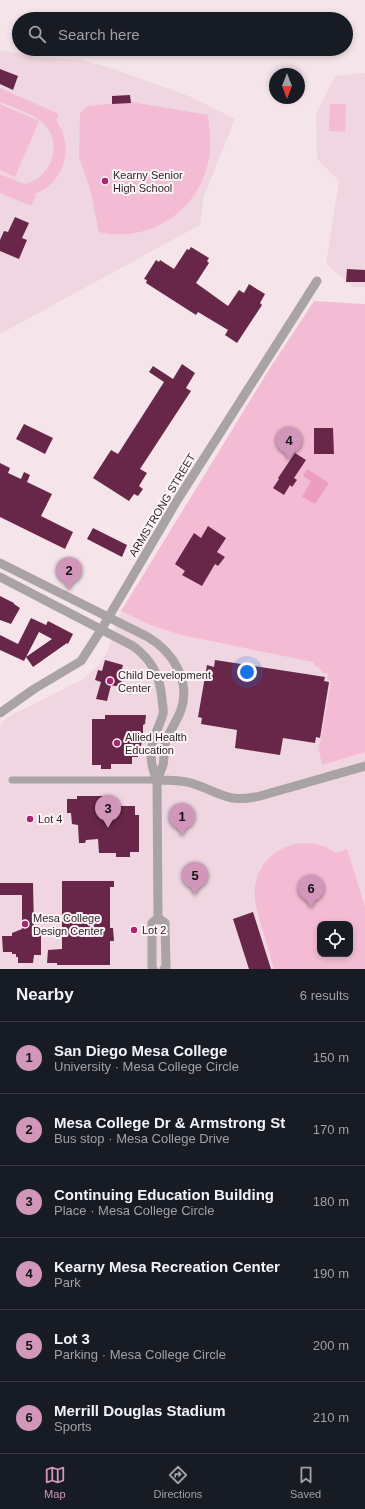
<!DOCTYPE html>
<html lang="en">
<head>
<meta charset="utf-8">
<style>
	:root { --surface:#171b24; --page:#242831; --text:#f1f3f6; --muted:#9ea1a6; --line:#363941; --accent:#d196ba }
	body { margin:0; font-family:Helvetica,sans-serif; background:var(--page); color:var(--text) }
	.controls { position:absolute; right:12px; bottom:12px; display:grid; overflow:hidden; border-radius:8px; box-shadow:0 2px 6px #0003 }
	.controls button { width:36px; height:36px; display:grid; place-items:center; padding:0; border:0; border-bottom:1px solid var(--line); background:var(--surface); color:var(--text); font:20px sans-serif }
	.compass { position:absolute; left:269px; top:68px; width:36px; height:36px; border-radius:50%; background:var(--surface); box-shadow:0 2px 6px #0003; rotate:180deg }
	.you { position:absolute; left:247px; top:672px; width:14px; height:14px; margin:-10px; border:3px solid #fff; border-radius:50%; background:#1a73e8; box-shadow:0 0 0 6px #1a73e833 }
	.badge { display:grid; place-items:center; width:26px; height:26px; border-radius:50%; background:var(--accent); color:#111; font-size:13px; font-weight:700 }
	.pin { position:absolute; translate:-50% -33px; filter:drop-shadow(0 1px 2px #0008) }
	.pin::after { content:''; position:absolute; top:21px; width:14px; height:12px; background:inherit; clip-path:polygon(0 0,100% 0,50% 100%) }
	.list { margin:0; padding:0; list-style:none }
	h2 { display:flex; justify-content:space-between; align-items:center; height:52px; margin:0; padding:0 16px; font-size:17px }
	h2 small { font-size:13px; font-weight:400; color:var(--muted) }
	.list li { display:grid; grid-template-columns:26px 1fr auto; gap:12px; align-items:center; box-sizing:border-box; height:72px; padding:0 16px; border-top:1px solid var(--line) }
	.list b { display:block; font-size:15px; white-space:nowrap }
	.list p { margin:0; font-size:13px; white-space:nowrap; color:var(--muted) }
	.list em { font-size:13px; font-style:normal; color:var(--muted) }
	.icon { flex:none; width:22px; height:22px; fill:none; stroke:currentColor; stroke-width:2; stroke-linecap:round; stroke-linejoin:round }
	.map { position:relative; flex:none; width:365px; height:969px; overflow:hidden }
	.search { position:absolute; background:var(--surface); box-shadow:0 2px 6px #0003; left:12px; right:12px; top:12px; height:44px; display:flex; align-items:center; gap:10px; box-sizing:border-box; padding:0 14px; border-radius:22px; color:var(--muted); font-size:15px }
	.sheet { height:484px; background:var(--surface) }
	nav { display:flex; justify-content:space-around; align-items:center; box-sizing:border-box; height:56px; border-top:1px solid var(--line); background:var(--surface); font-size:11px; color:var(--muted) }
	nav a { display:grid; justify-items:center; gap:2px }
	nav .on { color:var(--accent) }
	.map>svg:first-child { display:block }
	.built { fill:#efd6e0; fill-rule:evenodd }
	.green { fill:#f4bcd4; fill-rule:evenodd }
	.water { fill:#eb9ec1 }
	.building { fill:#682748 }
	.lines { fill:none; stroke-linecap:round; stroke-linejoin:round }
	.minor { stroke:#aaa3a6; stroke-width:7 }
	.tertiary { stroke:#aaa3a6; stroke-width:9 }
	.poi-dot { fill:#a92570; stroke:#fef4f8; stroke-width:1.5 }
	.labels { text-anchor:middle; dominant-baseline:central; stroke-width:4; stroke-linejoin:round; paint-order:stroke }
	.poi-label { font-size:11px; fill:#2e282a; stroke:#fef4f8; text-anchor:start }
	.street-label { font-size:11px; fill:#2e282a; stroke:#fef4f8 }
</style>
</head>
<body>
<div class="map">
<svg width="365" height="969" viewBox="0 0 365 969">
	<rect width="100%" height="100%" fill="#f5e5eb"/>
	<path class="built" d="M0 50 36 57 81 60 111 68 191 97 235 119 204 196 200 225 0 334Z
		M365 73V287H354L326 264 339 181 317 159 316 114 335 76Z
		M121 611 150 625 181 635 326 664 365 745V969H0V726L6 718 83 679 99 665 108 650ZM320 924H350V954H320Z"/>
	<path class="green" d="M0 88 59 114 56 120C75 148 65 182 34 194L36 196 31 206 0 193V174L24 184C51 179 64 144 44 124 33 113 14 108 0 102Z
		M131 102 208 115C210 131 212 147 208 163 197 213 148 243 99 232L90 189 79 157 80 113 88 106Z
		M0 104 39 121 15 177 0 170Z
		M330 104H346L345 132 329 131Z
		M314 301 365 304V752L322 765 318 745 320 744 331 681 327 680 328 674 323 673 319 667 315 666 313 662 181 635 150 625 121 611 270 368Z
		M301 843C314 843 325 845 336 853L347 849 365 907V969H274C270 956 267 944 263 931 255 905 248 885 266 861 275 851 287 845 301 843ZM320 924H350V954H320Z"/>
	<path class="water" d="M307 469 329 483 315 504 302 497 311 481 303 476Z"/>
	<path class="building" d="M0 69 18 76 13 90 0 84Z
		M130 95 131 103 112 104V96Z
		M15 217 29 223 22 238 27 240 19 259 0 251V240L4 231 8 232Z
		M191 247 209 258 207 261 209 263 196 283 228 306 239 290 244 293 249 284 265 294 260 303 262 305 237 343 225 335 228 330 198 312 196 315 146 283 147 280 144 279 156 260 159 262 160 260 174 269 187 249 189 250Z
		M347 269 365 270V282H346Z
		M182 364 195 373 186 388 191 391 140 469 147 473 139 486 143 489 138 496 134 494 129 501 93 478 111 450 118 454 164 382 149 372 153 366 173 379Z
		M24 424 53 438 45 454 16 439Z
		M314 428H333L334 454H314Z
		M295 453 306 460 294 478 297 480 292 487 290 485 284 495 273 488 279 479 278 478Z
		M0 463 10 468 8 473 21 479 24 472 30 475 27 482 52 494 41 516 73 532 65 549 0 517Z
		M208 526 226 538 217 552 225 557 218 566 215 564 202 586 182 575 185 571 175 564 194 533 201 538Z
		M93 528 127 545 122 557 87 539Z
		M0 596 14 603V604L20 608 11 624 0 620Z
		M31 618 46 625 48 621 50 622 73 634 68 644 67 643 33 667 26 657 52 639 39 632 24 661 0 650V635L18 644Z
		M105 660 123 665 120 676 123 677 120 687 111 685 107 701 96 699 101 682 95 680 98 670 102 671Z
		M215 660 325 677 324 681 329 682 320 738 316 737 315 743 283 738 280 755 235 748 237 730 201 724 202 718 198 717 207 665 214 667Z
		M105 715H146L145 724 143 725V734L140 752H138V757H132V764H111V769H101V765H92V719H105Z
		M77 796H106V799H118V806H135V815H139V852H130V857H116V853H99L98 839 86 840 85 843H79L78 825 72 824 71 813H67V799H77Z
		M62 881H114V887H110V928H113L114 941H110V965H57V963H47L48 950 62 949Z
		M0 883H33L34 929 41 930V955H34L33 963H18V957H16V954H12V952H3L2 936H12V933L22 929V895H0Z
		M253 912 271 969H249L233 919Z"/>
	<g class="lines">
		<path class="minor" d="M12 780H157"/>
		<path class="tertiary" d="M0 563 148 637C173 652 191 681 181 710 177 721 170 730 166 741 163 749 165 757 163 765 161 770 159 775 157 780
			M0 577 133 646C152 660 160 676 162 699 162 704 164 709 163 714 161 721 158 728 155 735 149 751 150 764 157 780L158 918
			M0 713 34 689 81 661 101 630 178 499 317 281
			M157 780C168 780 180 780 191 783 220 792 227 804 260 796L365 766
			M158 918 165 923 166 967 164 969
			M153 969 152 967V923L158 918"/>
	</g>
	<g class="poi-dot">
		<circle cx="105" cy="181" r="4"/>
		<circle cx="110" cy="681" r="4"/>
		<circle cx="117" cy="743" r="4"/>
		<circle cx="30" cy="819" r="4"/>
		<circle cx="25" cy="924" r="4"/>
		<circle cx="134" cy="930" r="4"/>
	</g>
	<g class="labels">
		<g class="poi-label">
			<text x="113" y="175">Kearny Senior<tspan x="113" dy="13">High School</tspan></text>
			<text x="118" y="675">Child Development<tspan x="118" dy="13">Center</tspan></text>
			<text x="125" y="737">Allied Health<tspan x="125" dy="13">Education</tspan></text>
			<text x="38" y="819">Lot 4</text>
			<text x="33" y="918">Mesa College<tspan x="33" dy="13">Design Center</tspan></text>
			<text x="142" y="930">Lot 2</text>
		</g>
		<g class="street-label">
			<text transform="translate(162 505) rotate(-59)">ARMSTRONG STREET</text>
		</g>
	</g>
</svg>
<div class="controls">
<button><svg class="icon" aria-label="locate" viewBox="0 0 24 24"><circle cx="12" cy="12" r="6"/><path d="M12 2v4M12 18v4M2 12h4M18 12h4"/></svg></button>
</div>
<svg class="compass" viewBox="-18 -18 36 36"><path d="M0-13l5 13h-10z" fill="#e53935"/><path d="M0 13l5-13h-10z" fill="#9ea1a6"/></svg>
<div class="you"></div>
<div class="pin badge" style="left:182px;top:836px">1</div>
<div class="pin badge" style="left:69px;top:590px">2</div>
<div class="pin badge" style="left:108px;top:828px">3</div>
<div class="pin badge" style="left:289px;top:460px">4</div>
<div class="pin badge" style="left:195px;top:895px">5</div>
<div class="pin badge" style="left:311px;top:908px">6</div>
<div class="search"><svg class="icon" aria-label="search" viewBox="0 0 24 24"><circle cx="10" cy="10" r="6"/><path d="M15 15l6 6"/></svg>Search here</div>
</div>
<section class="sheet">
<h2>Nearby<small>6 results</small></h2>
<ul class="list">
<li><span class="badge">1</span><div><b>San Diego Mesa College</b><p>University · Mesa College Circle</p></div><em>150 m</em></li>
<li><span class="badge">2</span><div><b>Mesa College Dr &amp; Armstrong St</b><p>Bus stop · Mesa College Drive</p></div><em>170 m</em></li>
<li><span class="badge">3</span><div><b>Continuing Education Building</b><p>Place · Mesa College Circle</p></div><em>180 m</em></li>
<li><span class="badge">4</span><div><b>Kearny Mesa Recreation Center</b><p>Park</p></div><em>190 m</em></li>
<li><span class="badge">5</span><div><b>Lot 3</b><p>Parking · Mesa College Circle</p></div><em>200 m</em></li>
<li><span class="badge">6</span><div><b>Merrill Douglas Stadium</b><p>Sports</p></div><em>210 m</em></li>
</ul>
</section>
<nav>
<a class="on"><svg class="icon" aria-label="map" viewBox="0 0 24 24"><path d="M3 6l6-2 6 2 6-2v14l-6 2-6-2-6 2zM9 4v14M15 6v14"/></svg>Map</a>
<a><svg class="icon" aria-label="directions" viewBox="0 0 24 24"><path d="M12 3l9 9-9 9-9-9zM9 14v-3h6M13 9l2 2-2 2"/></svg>Directions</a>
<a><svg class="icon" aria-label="saved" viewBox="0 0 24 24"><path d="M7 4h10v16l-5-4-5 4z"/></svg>Saved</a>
</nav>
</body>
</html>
